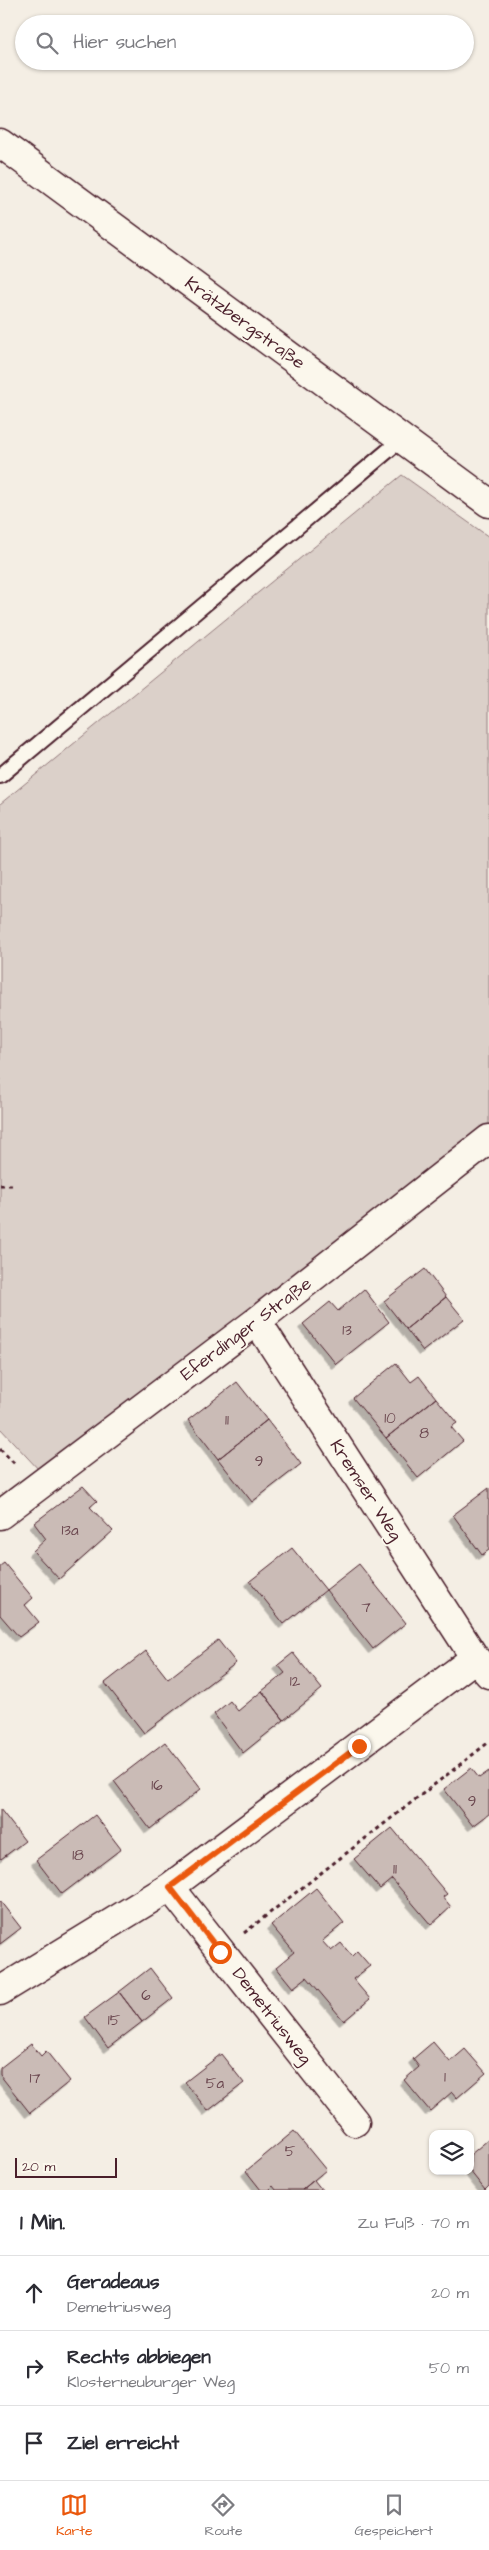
<!DOCTYPE html>
<html lang="de">
<head>
<meta charset="utf-8">
<style>
	:root { --surface:#fff; --page:#f7f7f7; --text:#2b2b33; --muted:#7c7c81; --line:#e1e1e2; --accent:#ea580c }
	body { margin:0; font-family:"Architects Daughter",sans-serif; background:var(--page); color:var(--text) }
	.controls { position:absolute; right:15px; bottom:15px; display:grid; overflow:hidden; border-radius:10px; box-shadow:0 1px 4px #0004 }
	.controls button { width:45px; height:45px; display:grid; place-items:center; padding:0; border:0; border-bottom:1px solid var(--line); background:var(--surface); color:var(--text); font:25px sans-serif }
	.scale { position:absolute; left:15px; bottom:12px; width:102px; box-sizing:border-box; padding-left:5px; border:2px solid #4a1f2b; border-top:0; font-size:14px; line-height:18px; white-space:nowrap; color:#4a1f2b; -webkit-text-stroke:4px #fbf7ec; paint-order:stroke }
	.stop { position:absolute; width:15px; height:15px; margin:-11px; border:4px solid #ea580c; border-radius:50%; background:#fff }
	.stop.end { background:#ea580c; border-color:#fff; box-shadow:0 1px 5px #0008 }
	.list { margin:0; padding:0; list-style:none }
	h2 { display:flex; justify-content:space-between; align-items:center; height:65px; margin:0; padding:0 20px; font-size:21px }
	h2 small { font-size:16px; font-weight:400; color:var(--muted) }
	.list li { display:grid; grid-template-columns:32px 1fr auto; gap:15px; align-items:center; box-sizing:border-box; height:75px; padding:0 20px; border-top:1px solid var(--line) }
	.list b { display:block; font-size:19px; white-space:nowrap }
	.list p { margin:0; font-size:16px; white-space:nowrap; color:var(--muted) }
	.list em { font-size:16px; font-style:normal; color:var(--muted) }
	.icon { flex:none; width:28px; height:28px; fill:none; stroke:currentColor; stroke-width:2; stroke-linecap:round; stroke-linejoin:round }
	.map { position:relative; flex:none; width:489px; height:2190px; overflow:hidden }
	.search { position:absolute; background:var(--surface); box-shadow:0 1px 4px #0004; left:15px; right:15px; top:15px; height:55px; display:flex; align-items:center; gap:12px; box-sizing:border-box; padding:0 18px; border-radius:28px; color:var(--muted); font-size:19px }
	.sheet { height:290px; background:var(--surface) }
	nav { display:flex; justify-content:space-around; align-items:center; box-sizing:border-box; height:70px; border-top:1px solid var(--line); background:var(--surface); font-size:14px; color:var(--muted) }
	nav a { display:grid; justify-items:center; gap:2px }
	nav .on { color:var(--accent) }
	.map>svg:first-child { display:block }
	.green { fill:#dbd0c9; stroke:#92787a }
	.building { fill:#cabbb6; stroke:#4a1f2b; filter:url(#shadow) }
	.lines { fill:none; stroke-linecap:round; stroke-linejoin:round }
	.lane-casing { stroke:#4a1f2b; stroke-width:18 }
	.street-casing { stroke:#4a1f2b; stroke-width:31 }
	.path { stroke:#4a1f2b; stroke-width:3; stroke-dasharray:4 4; stroke-linecap:butt }
	.lane { stroke:#fbf7ec; stroke-width:14 }
	.street { stroke:#fbf7ec; stroke-width:28 }
	.route { stroke:#ea580c; stroke-width:6 }
	.labels { text-anchor:middle; dominant-baseline:central; stroke-width:4; stroke-linejoin:round; paint-order:stroke }
	.number-label { font-size:15px; fill:#6a464e }
	.street-label { font-size:18px; fill:#4a1f2b; stroke:#fbf7ec }
</style>
</head>
<body>
<div class="map">
<svg width="489" height="2190" viewBox="0 0 489 2190">
	<defs>
		<filter id="shadow"><feDropShadow dx="-4.5" dy="4.5" stdDeviation="0" flood-color="#0004"/></filter>
	</defs>
	<rect width="100%" height="100%" fill="#f4eee4"/>
	<filter id="ink" filterUnits="userSpaceOnUse"><feTurbulence type="fractalNoise" baseFrequency=".02" numOctaves="2"/><feDisplacementMap in="SourceGraphic" scale="10" xChannelSelector="R" yChannelSelector="G"/><feConvolveMatrix kernelMatrix="1 2 1 2 8 2 1 2 1" color-interpolation-filters="sRGB"/></filter>
	<g filter="url(#ink)">
		<path class="green" d="M402 475 489 537V1125L40 1471 0 1428V804Z"/>
		<path class="building" d="M425 1269 446 1297 406 1329 384 1301Z
			M364 1289 389 1322 336 1364 303 1324 330 1302 338 1311Z
			M446 1297 464 1319 423 1351 406 1329Z
			M396 1363 411 1382 419 1376 436 1398 386 1438 353 1398Z
			M237 1382 267 1420 218 1459 188 1420Z
			M436 1398 457 1423 451 1427 463 1441 418 1478 386 1438Z
			M267 1420 301 1464 252 1502 218 1459Z
			M83 1486 97 1501 90 1507 113 1531 59 1579 33 1551 46 1539 34 1523Z
			M489 1488V1550L482 1555 453 1515Z
			M292 1548 326 1590 284 1624 250 1581Z
			M4 1563 33 1598 25 1605 39 1622 19 1637 0 1615V1566Z
			M359 1564 406 1623 373 1649 326 1590Z
			M218 1640 236 1663 144 1733 105 1683 146 1651 168 1679Z
			M293 1653 322 1689 284 1720 262 1691 285 1673 278 1665Z
			M262 1691 284 1720 243 1753 214 1714 230 1701 238 1711Z
			M165 1742 201 1789 150 1829 114 1781Z
			M471 1768 479 1778 489 1771V1814L473 1826 444 1789Z
			M0 1809 25 1841 1 1859 0 1858Z
			M95 1815 121 1849 62 1894 36 1860Z
			M392 1828 447 1894 443 1897 451 1907 431 1925 392 1879 380 1889 354 1859Z
			M316 1888 344 1923 322 1941 331 1951 341 1943 352 1956 357 1951 370 1966 353 1979 370 1999 344 2021 307 1977 293 1988 276 1967 294 1952 271 1925Z
			M0 1901 21 1928 0 1944Z
			M150 1968 173 1998 142 2022 119 1992Z
			M119 1992 142 2022 108 2048 85 2017Z
			M433 2042 450 2062 465 2049 486 2073 457 2098 452 2092 430 2111 404 2080 419 2067 413 2059Z
			M31 2044 41 2056 46 2051 70 2081 30 2113 0 2075V2068Z
			M221 2054 244 2083 208 2111 185 2082Z
			M294 2131 326 2170 302 2190H276L273 2186 269 2190H261L246 2171Z
			M489 2139V2186L485 2190 470 2171V2155Z
			M314 2180 322 2190H302Z"/>
		<g class="lines">
			<defs>
				<path id="lane" d="M0 776 403 438"/>
				<path id="street" d="M0 143 489 503
					M257 1321 475 1658 489 1674
					M0 1515 257 1321 489 1139
					M170 1887 355 2122
					M0 1991 170 1887 475 1658"/>
			</defs>
			<use href="#lane" class="lane-casing"/>
			<use href="#street" class="street-casing"/>
			<path class="path" d="M0 1185H12
				M0 1449 15 1464
				M244 1933 489 1742"/>
			<use href="#lane" class="lane"/>
			<use href="#street" class="street"/>
		</g>
	</g>
	<g class="lines" filter="url(#ink)">
		<path class="route" d="M220 1952 170 1887 359 1746"/>
	</g>
	<g class="labels">
		<g class="number-label">
			<text x="347" y="1330">13</text>
			<text x="390" y="1418">10</text>
			<text x="227" y="1420">11</text>
			<text x="424" y="1433">8</text>
			<text x="259" y="1461">9</text>
			<text x="70" y="1530">13a</text>
			<text x="366" y="1607">7</text>
			<text x="295" y="1681">12</text>
			<text x="157" y="1785">16</text>
			<text x="472" y="1801">9</text>
			<text x="78" y="1855">18</text>
			<text x="395" y="1869">11</text>
			<text x="146" y="1995">6</text>
			<text x="114" y="2020">15</text>
			<text x="445" y="2077">1</text>
			<text x="35" y="2078">17</text>
			<text x="215" y="2083">5a</text>
			<text x="290" y="2151">5</text>
		</g>
		<g class="street-label">
			<text transform="translate(245 323) rotate(36)">Krätzbergstraße</text>
			<text transform="translate(246 1329) rotate(-37)">Eferdinger Straße</text>
			<text transform="translate(366 1490) rotate(57)">Kremser Weg</text>
			<text transform="translate(272 2016) rotate(52)">Demetriusweg</text>
		</g>
	</g>
</svg>
<div class="controls">
<button><svg class="icon" aria-label="layers" viewBox="0 0 24 24"><path d="M12 4l9 5-9 5-9-5zM3 14l9 5 9-5"/></svg></button>
</div>
<div class="scale">20 m</div>
<div class="stop" style="left:220px;top:1952px"></div>
<div class="stop end" style="left:359px;top:1746px"></div>
<div class="search"><svg class="icon" aria-label="search" viewBox="0 0 24 24"><circle cx="10" cy="10" r="6"/><path d="M15 15l6 6"/></svg>Hier suchen</div>
</div>
<section class="sheet">
<h2>1 Min.<small>Zu Fuß · 70 m</small></h2>
<ul class="list">
<li><svg class="icon" aria-label="ahead" viewBox="0 0 24 24"><path d="M12 20V5M6 11l6-6 6 6"/></svg><div><b>Geradeaus</b><p>Demetriusweg</p></div><em>20 m</em></li>
<li><svg class="icon" aria-label="right" viewBox="0 0 24 24"><path d="M7 20v-9h11M14 6l5 5-5 5"/></svg><div><b>Rechts abbiegen</b><p>Klosterneuburger Weg</p></div><em>50 m</em></li>
<li><svg class="icon" aria-label="arrive" viewBox="0 0 24 24"><path d="M6 21V4h12l-3 4 3 4H6"/></svg><div><b>Ziel erreicht</b></div></li>
</ul>
</section>
<nav>
<a class="on"><svg class="icon" aria-label="map" viewBox="0 0 24 24"><path d="M3 6l6-2 6 2 6-2v14l-6 2-6-2-6 2zM9 4v14M15 6v14"/></svg>Karte</a>
<a><svg class="icon" aria-label="directions" viewBox="0 0 24 24"><path d="M12 3l9 9-9 9-9-9zM9 14v-3h6M13 9l2 2-2 2"/></svg>Route</a>
<a><svg class="icon" aria-label="saved" viewBox="0 0 24 24"><path d="M7 4h10v16l-5-4-5 4z"/></svg>Gespeichert</a>
</nav>
</body>
</html>
